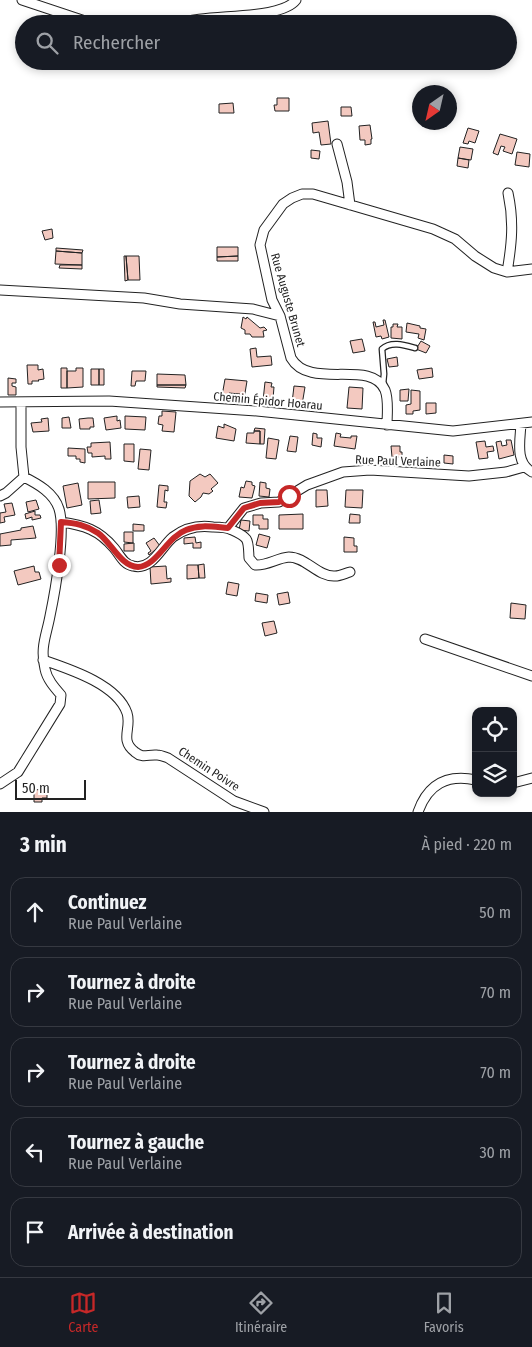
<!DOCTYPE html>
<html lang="fr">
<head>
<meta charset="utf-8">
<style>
	:root { --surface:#171b24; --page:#20242c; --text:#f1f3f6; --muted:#9ea1a6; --line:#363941; --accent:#c62828 }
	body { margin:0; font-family:"Fira Sans Condensed",sans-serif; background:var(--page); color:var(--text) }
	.controls { position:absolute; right:15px; bottom:15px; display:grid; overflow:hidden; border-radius:10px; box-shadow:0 2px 8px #0003 }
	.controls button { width:45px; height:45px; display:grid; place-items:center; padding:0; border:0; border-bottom:1px solid var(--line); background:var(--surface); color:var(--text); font:25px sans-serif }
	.compass { position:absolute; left:412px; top:85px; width:45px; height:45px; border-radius:50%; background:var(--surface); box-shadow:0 2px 8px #0003; rotate:214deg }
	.scale { position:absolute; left:15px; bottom:12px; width:71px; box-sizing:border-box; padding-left:5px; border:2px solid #222; border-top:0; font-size:14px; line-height:18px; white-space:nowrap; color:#222; -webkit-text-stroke:4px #fff; paint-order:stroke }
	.stop { position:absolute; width:15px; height:15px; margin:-11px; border:4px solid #c62828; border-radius:50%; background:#fff }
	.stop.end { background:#c62828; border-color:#fff; box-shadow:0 1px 5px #0008 }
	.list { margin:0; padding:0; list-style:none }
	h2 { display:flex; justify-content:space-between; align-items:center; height:65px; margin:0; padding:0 20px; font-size:21px }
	h2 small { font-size:16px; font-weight:400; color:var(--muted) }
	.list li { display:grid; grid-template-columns:32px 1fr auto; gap:15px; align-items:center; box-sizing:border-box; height:70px; margin:0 10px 10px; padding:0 10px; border:1px solid var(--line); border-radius:15px }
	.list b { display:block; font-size:19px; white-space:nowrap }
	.list p { margin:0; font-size:16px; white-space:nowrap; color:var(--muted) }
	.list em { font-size:16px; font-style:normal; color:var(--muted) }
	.icon { flex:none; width:28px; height:28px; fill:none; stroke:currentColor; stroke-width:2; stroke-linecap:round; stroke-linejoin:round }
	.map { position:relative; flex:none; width:532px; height:812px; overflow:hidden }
	.search { position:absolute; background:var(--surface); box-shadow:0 2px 8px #0003; left:15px; right:15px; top:15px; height:55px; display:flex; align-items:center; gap:12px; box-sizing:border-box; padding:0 18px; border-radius:28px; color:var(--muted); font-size:19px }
	.sheet { height:465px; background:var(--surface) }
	nav { display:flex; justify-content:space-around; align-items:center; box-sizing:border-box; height:70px; border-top:1px solid var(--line); background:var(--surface); font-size:14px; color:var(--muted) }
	nav a { display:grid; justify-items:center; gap:2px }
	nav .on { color:var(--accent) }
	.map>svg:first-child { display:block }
	.building { fill:#f3c9c0; stroke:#222 }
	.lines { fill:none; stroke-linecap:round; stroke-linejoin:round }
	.service-casing { stroke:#222; stroke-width:7 }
	.minor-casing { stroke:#222; stroke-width:11 }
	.service { stroke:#fff; stroke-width:4.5 }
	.minor { stroke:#fff; stroke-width:9 }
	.route { stroke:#c62828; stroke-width:6 }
	.labels { text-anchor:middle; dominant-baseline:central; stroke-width:4; stroke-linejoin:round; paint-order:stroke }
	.street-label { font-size:12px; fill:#222; stroke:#fff }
</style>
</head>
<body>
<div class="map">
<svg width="532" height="812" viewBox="0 0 532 812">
	<rect width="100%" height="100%" fill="#fff"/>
	<path class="building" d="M277 98H289V111H275L274 105H277Z
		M233 103 234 113H219V104Z
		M341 107H351L352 116H341Z
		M328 121 331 144 321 145 319 132 313 133 312 123Z
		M370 125 372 139H371V144L365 145V140H360L359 126Z
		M468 128 479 131 475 143 469 141 468 144 463 143Z
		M500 134 517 139 512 154 503 151 505 147 501 146 498 155 493 153Z
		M460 147 473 149 471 160 458 158Z
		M311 150 320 151 319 159 311 158Z
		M517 152 530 154 529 167 515 165Z
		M458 158 469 160 468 168 457 166Z
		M52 229 53 238 45 240 42 231Z
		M217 247H238V256L217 257Z
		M56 248 83 250 82 253 56 251Z
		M56 251 82 253V265L55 264Z
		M124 256H126L128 280 125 281Z
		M126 256H139L140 280H128Z
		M238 256V261H217V257Z
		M60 265H82V269L59 268Z
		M243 317 246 319 247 317 260 328 264 327 267 330 263 331 264 337H252L250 334H245V330L241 328Z
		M383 320H385L389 337 382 339 381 336 376 337 373 322H375L376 327 384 325Z
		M407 323 420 326V328L426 329 424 340 418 338 419 334 406 332Z
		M393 324H398L397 327H402V339L391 338V327H393Z
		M362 339 365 351 353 353 350 341Z
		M421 341 430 346 426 353 416 349Z
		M256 348 257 357 271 356 272 365 252 367 250 349Z
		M397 357 398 366 389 367 387 359Z
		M27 365H38V370L43 369 44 379 38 380 39 381H32V384H28Z
		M61 368H67V388H61Z
		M76 368H83V387L67 388V371H76Z
		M432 368 433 377 419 379 417 370Z
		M91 369H99V385H91Z
		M99 369H104V385H99Z
		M132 371H146L145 381H136L135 386H131Z
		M157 374 185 375 186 385H157Z
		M8 378 16 379V383H12V386L16 387V395H8Z
		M225 379 247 381 244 399 239 398 240 394 229 393V397L222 396Z
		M265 382 272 383 271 387H274L273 399 270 398 269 402 263 401Z
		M157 385H186L185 388 157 387Z
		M294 386 305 387 302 405 292 403Z
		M349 387 363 388 362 409 347 408Z
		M409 389 408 401H400V390Z
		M411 390 420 391V410L413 411V414H406V405L411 404Z
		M426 403H436V413L426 414Z
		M162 411 176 412 174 432 162 431 163 425 158 424 159 416H162Z
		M117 416V421L120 420 121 428 106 430 104 418Z
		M125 416 146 417 145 430 125 429Z
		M69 417 71 428H62V418Z
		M48 418 49 431 33 432 31 423 42 422 41 419Z
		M88 418H93L94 427H90V429H80L79 419Z
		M224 424 236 429 234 441 216 438 218 426 224 428Z
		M255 428 265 429 264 444H260V431H254Z
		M254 431H260V444L246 443 247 433H254Z
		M313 433 317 434V438H322L321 447 312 445Z
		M336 433 341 434 340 437 351 438V436H357L355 449 334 446Z
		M290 436 298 437 296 452 287 451Z
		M268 438 279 440 276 459 266 458Z
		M506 440H511L514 455 499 459 496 442 501 441 502 446 507 445Z
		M485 441 486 447 493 446 494 451 487 452 488 458 479 459 476 442Z
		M110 442 111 459H105V456L92 457V453H88L87 447H91V443Z
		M124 444H134V462L124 461Z
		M391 446H400V452H402V457H392Z
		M68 448 85 449V463L80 462V459H76V456H68Z
		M140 449 151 450 149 470 138 469Z
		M444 455 453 456V464L444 463Z
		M200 474 205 477 210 474 218 483 211 489 213 491 209 494 203 493 201 497 195 502 189 496 190 481Z
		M246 481 252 482V485L255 486 252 498 239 497 241 487 244 488Z
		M88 482H115V498L88 499Z
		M260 482 266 483V488L270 489 269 497 259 496Z
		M78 483 82 505 67 508 63 486Z
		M159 485 168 486V491L165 490 164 502H167L166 508 157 507Z
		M316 490H327L328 506 316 507Z
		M346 490H363L362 508 345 507Z
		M139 496 140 507 128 508 127 497Z
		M36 500 39 509 28 512 26 502Z
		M99 500 101 513 91 514 90 501Z
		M12 503 15 515 4 517 5 522 0 523V513L6 512 4 504Z
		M35 511V515H40L41 518 32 520V517L26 519 25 514Z
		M303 514V529H279V515Z
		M350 514 360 515V523H349Z
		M253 515H263V519H268V529H259V525H253Z
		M241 520 250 521 249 531 239 530Z
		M133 524 144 525V531H133Z
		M33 526 36 538 11 540V545L0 546V534L21 530V528Z
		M124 532H133V543L124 542Z
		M259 534 270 537 267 548 256 545Z
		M195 537 196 543 201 542V548H193V543L184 544V538Z
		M344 537 354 538V546H357V552H344Z
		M154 538 160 546 149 555 148 553 151 551 146 543Z
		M134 543V551H124V544Z
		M204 564 205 578H199L198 565Z
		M187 565H198L199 578 187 579Z
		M34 566 35 572H39L41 579 18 585 14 571Z
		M166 566 167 579 171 578V582L151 584 150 567Z
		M228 582 239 584 237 596 226 594Z
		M288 592 290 603 279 605 277 594Z
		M256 593 268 595 267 603 255 601Z
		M511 603 526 605 525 619 510 618Z
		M274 621 277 633 265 636 262 623Z
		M47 789V798H42V802H34V790Z"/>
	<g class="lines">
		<defs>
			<path id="service" d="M383 384 384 374 382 349C391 341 404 345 415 348"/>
			<path id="minor" d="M22 0 94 24
				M178 24C205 13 280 21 296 0
				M337 144 347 182 350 205
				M507 272C512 243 514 221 508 193
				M0 290 144 298 180 304 253 309 280 316
				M0 402 109 401 257 411 453 431 532 422
				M21 402V447L24 477
				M521 424C520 441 515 463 532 472
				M387 425C387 415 389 400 385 390 371 358 310 391 291 358L280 316 272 300 260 245 264 230 283 204 292 198 302 194H313L433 229 455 239 475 256 494 268 507 272 532 269
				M0 496 6 493 24 477
				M61 522C84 525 99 530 114 548 120 555 123 564 133 566 152 571 161 547 173 537 185 528 199 525 213 527 219 527 226 527 232 530 250 538 248 540 249 558L255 565C267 566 277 558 289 557 306 557 318 577 335 576 340 576 346 573 350 572
				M228 528 244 508 261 503 279 502 307 485 343 472 370 470 469 476 506 472 524 467
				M425 639 532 676
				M43 660C69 669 117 684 127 713 132 728 119 740 135 752 143 759 148 754 157 755 161 755 165 757 168 758L234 801 264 812
				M513 783 532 778
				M0 784 18 772 60 704 61 695C54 687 47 679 45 669 40 647 46 637 50 616 55 592 66 531 59 509 54 493 38 484 24 477
				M418 812C428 784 447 774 476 780"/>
		</defs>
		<use href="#service" class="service-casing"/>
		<use href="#minor" class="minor-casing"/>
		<use href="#service" class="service"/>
		<use href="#minor" class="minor"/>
	</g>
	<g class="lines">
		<path class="route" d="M59 565 61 522C75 523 86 525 98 533 111 542 121 567 138 567 157 566 167 537 186 530 200 524 214 527 228 528L244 508 260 503 279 502 289 496"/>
	</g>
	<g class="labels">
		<g class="street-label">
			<text transform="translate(288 300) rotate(74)">Rue Auguste Brunet</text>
			<text transform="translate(268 401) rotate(5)">Chemin Épidor Hoarau</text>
			<text transform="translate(398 461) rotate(2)">Rue Paul Verlaine</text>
			<text transform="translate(209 769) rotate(33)">Chemin Poivre</text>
		</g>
	</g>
</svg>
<div class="controls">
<button><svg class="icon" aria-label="locate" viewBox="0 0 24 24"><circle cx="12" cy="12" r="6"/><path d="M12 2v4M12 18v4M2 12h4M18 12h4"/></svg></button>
<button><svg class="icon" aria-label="layers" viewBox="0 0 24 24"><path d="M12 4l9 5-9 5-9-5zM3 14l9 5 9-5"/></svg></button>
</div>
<svg class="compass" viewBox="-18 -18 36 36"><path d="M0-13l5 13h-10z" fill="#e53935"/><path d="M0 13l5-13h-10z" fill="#9ea1a6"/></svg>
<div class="scale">50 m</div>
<div class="stop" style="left:289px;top:496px"></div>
<div class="stop end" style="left:59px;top:565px"></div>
<div class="search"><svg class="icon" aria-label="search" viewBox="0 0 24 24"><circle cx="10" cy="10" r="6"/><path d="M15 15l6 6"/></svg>Rechercher</div>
</div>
<section class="sheet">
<h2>3 min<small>À pied · 220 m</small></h2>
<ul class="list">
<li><svg class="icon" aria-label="ahead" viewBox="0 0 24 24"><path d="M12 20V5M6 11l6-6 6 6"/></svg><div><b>Continuez</b><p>Rue Paul Verlaine</p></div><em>50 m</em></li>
<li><svg class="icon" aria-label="right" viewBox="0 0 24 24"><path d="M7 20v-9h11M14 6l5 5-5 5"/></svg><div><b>Tournez à droite</b><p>Rue Paul Verlaine</p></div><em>70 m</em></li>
<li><svg class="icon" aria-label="right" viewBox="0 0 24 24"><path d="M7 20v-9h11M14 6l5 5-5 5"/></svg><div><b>Tournez à droite</b><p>Rue Paul Verlaine</p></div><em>70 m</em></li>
<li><svg class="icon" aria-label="left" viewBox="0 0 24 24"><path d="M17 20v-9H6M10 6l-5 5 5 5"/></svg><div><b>Tournez à gauche</b><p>Rue Paul Verlaine</p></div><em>30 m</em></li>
<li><svg class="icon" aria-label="arrive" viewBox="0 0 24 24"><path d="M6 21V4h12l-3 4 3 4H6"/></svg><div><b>Arrivée à destination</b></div></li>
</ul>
</section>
<nav>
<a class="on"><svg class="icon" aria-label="map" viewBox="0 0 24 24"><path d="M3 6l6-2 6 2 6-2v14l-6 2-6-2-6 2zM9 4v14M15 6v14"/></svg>Carte</a>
<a><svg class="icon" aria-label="directions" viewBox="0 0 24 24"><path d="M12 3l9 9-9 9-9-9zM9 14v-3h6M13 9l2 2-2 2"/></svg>Itinéraire</a>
<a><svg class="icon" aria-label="saved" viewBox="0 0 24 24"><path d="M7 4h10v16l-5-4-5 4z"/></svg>Favoris</a>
</nav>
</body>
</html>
